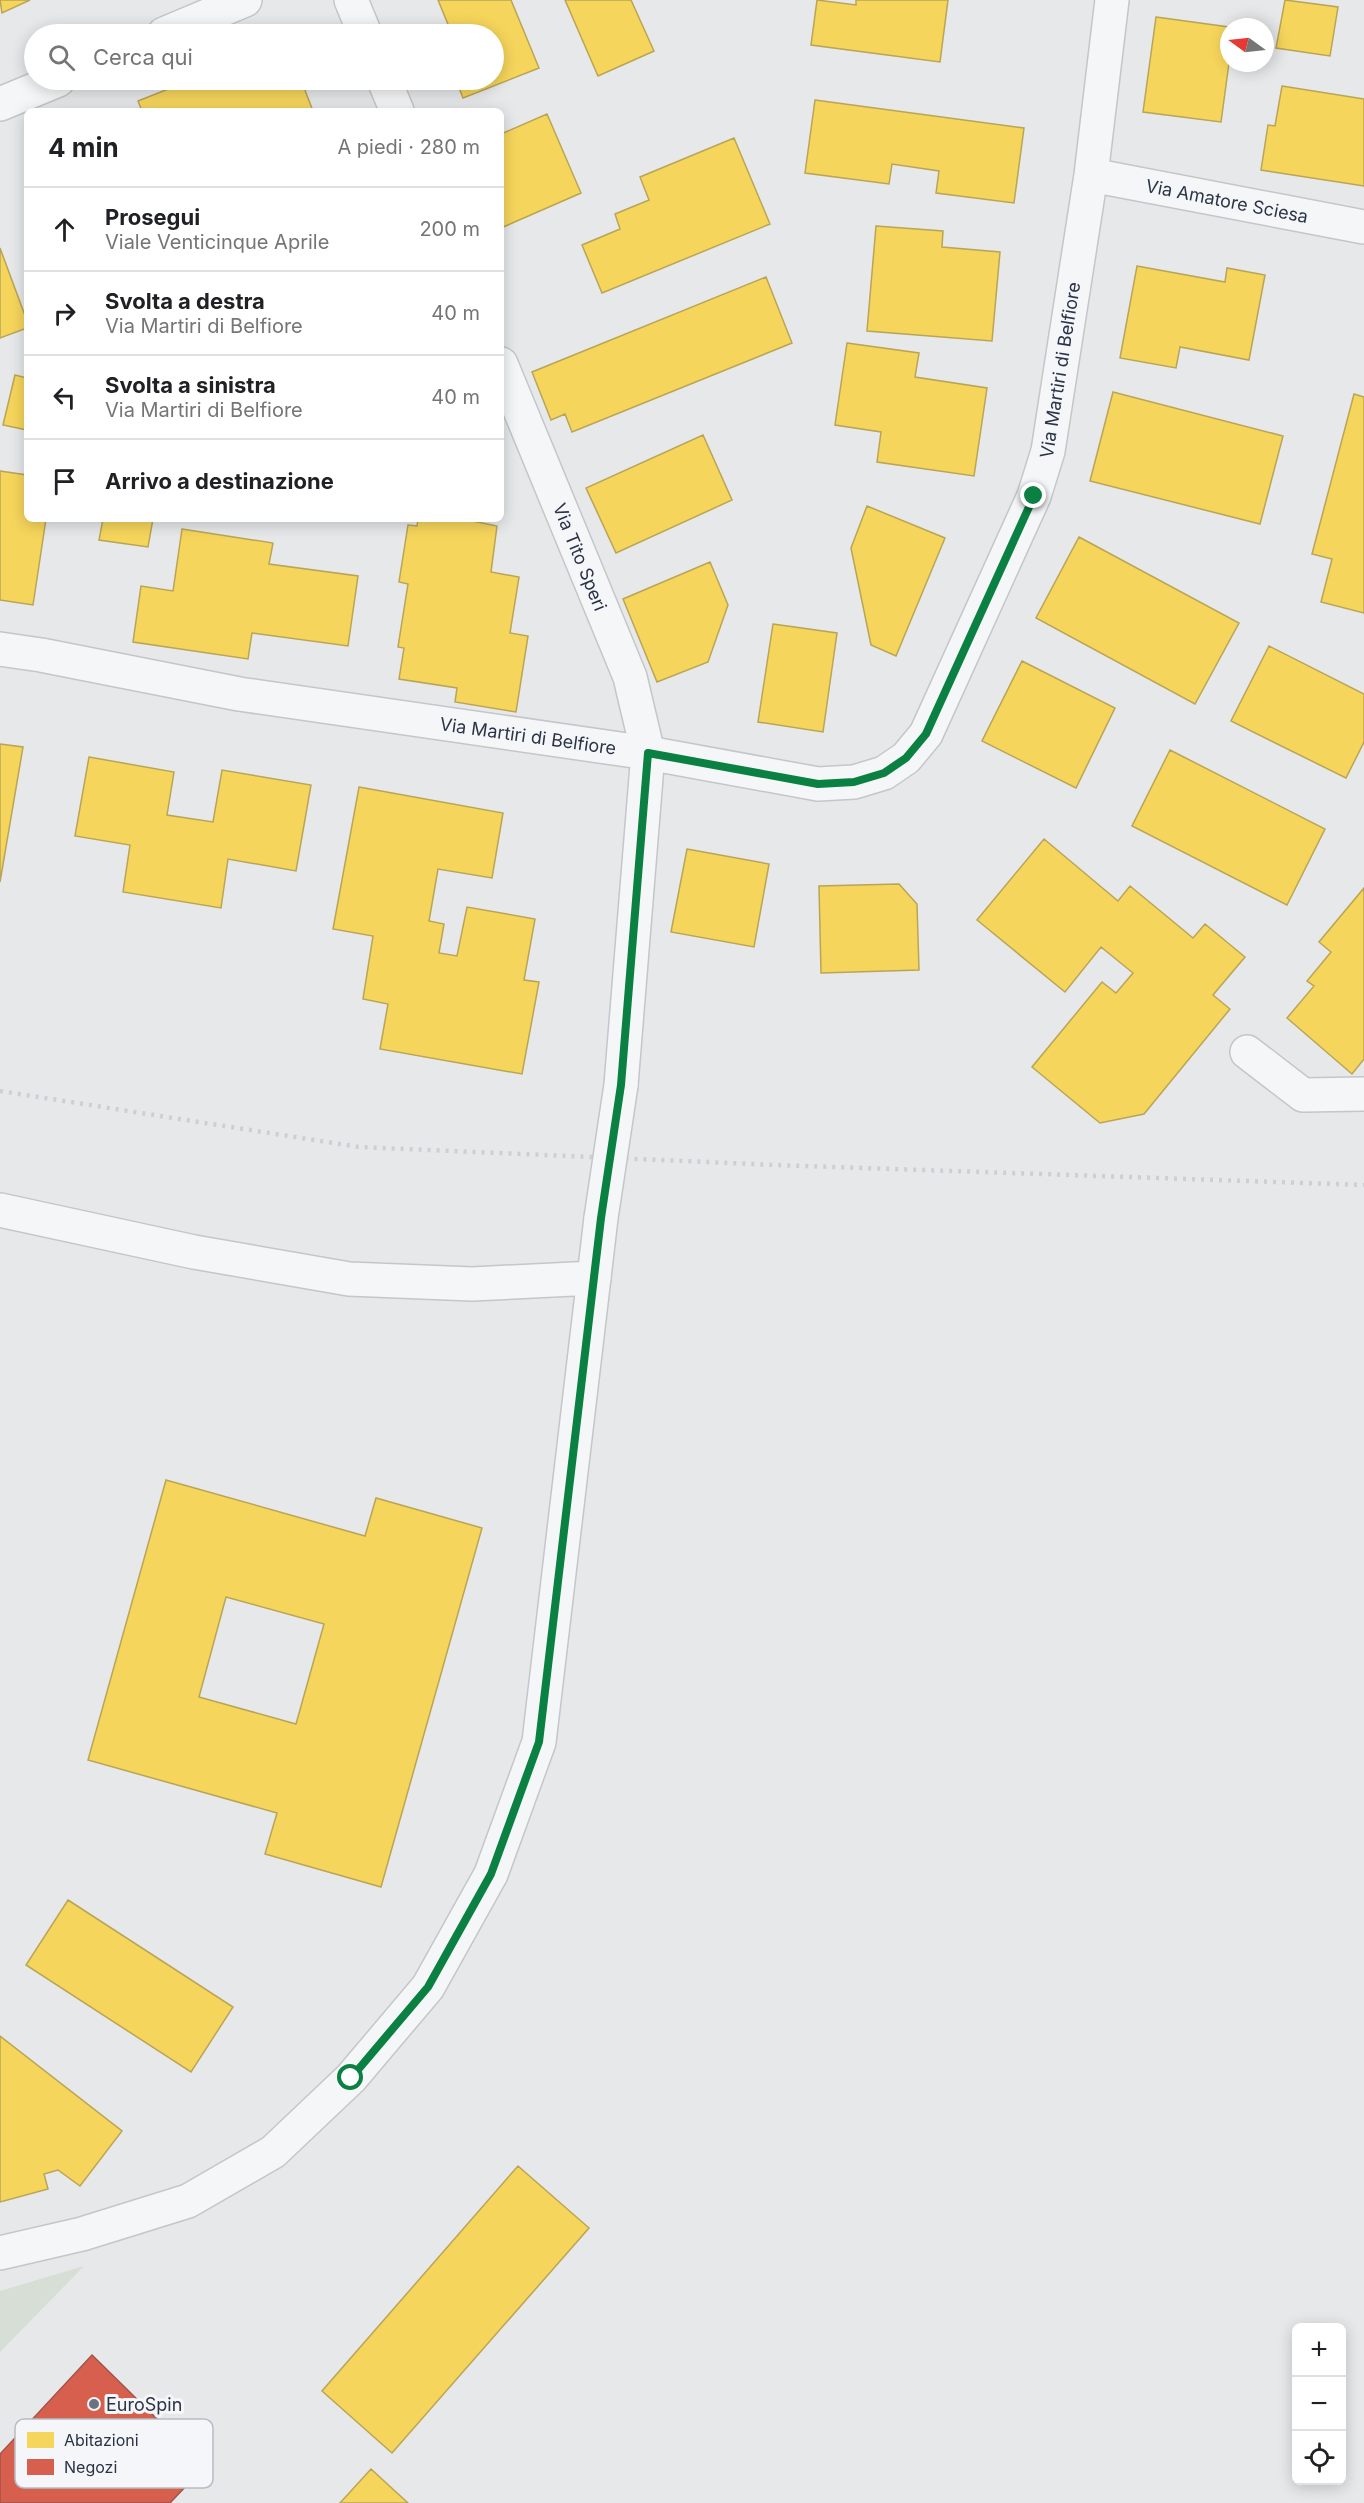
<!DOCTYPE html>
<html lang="it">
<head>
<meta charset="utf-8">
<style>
	:root { --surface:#fff; --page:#f6f6f6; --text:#202124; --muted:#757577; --line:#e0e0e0 }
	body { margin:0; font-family:Inter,sans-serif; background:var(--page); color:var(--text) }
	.controls { position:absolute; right:18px; bottom:18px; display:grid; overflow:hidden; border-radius:9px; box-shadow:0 3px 15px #0003 }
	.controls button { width:54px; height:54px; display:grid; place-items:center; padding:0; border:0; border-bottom:2px solid var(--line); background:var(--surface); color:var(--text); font:30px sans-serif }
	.compass { position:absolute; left:1220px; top:18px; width:54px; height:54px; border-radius:50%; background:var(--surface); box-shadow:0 3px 15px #0003; rotate:285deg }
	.stop { position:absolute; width:18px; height:18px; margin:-14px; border:4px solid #0b8043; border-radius:50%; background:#fff }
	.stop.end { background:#0b8043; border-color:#fff; box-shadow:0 2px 6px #0008 }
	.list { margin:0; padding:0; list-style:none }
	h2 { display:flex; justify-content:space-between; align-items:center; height:78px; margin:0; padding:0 24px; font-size:26px }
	h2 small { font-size:20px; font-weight:400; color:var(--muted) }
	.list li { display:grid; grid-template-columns:39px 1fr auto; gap:18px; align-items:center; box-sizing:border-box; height:84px; padding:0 24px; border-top:2px solid var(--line) }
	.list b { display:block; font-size:22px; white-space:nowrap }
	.list p { margin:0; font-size:20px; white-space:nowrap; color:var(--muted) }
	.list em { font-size:20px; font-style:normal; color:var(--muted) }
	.icon { flex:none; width:33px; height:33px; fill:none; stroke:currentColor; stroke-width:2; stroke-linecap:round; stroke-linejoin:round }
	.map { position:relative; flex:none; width:1364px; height:2503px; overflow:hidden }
	.search { position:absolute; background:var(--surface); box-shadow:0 3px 15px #0003; left:24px; top:24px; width:480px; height:66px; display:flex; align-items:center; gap:15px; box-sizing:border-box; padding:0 21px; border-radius:33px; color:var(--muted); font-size:22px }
	.panel { position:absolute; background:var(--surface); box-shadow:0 3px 15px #0003; left:24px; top:108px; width:480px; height:414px; border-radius:9px }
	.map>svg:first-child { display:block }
	.green { fill:#d6ded6 }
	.homes { fill:#f6d55c; stroke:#b9a555; stroke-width:1.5; fill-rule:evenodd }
	.shops { fill:#d6604d; stroke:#a3534b; stroke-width:1.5 }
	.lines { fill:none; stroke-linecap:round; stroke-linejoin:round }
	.minor-casing { stroke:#c4c6c8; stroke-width:36 }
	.tertiary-casing { stroke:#c4c6c8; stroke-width:36 }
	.minor { stroke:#f5f6f7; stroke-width:33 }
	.tertiary { stroke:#f5f6f7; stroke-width:33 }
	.rail { stroke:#cecfd2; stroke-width:4.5; stroke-dasharray:3 6; stroke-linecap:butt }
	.tertiary-bridge-casing { stroke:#c4c6c8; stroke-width:36; stroke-linecap:butt }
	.tertiary-bridge { stroke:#f5f6f7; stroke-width:33 }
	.route { stroke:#0b8043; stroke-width:8 }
	.poi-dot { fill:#6c737f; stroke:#f4f6f9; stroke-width:2 }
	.labels { text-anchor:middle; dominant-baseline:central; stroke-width:6; stroke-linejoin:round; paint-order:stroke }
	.street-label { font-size:18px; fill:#2b3445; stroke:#f4f6f9 }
	.poi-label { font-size:18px; fill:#2b3445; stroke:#f4f6f9; text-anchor:start }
	.key { fill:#f4f6f9; stroke:#b8bcc3; stroke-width:1.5 }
	.key-label { font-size:16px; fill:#2b3445 }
</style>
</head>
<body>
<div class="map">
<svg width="1364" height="2503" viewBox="0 0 1364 2503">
	<rect width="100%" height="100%" fill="#e6e8ea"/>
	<path class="green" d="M84 2266 0 2352V2291Z"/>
	<path class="homes" d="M0 0H30L2 13Z
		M438 0H511L539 68 463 98 456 80H494V34H452Z
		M565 0H631L654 51 598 76Z
		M817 0 856 5V0H948L940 62 811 45Z
		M1285 0 1338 7 1330 56 1276 48Z
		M1156 17 1229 27V63L1221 122 1143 112Z
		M191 80H301L313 111H142L138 101Z
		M1282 86 1364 99V186L1261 170 1268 125 1275 126Z
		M815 100 1024 128 1014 203 936 193 939 171 892 164 889 184 805 173Z
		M547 114 581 193 501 228V134Z
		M734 138 770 224 602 293 582 245 620 229 615 214 649 200 640 177Z
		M876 226 943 231 942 247 1000 252 992 341 867 331Z
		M0 248 27 321V328L0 338Z
		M1137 266 1225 282 1227 268 1265 275 1249 360 1180 347 1176 368 1120 358Z
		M766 277 792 343 572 432 565 414 551 420 532 372Z
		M847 343 919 353 915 377 987 388 974 476 877 462 881 432 835 425Z
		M15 375 27 378V430L3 425Z
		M1113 392 1283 436 1260 524 1090 481Z
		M1354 394 1364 397V613L1321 602 1332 559 1312 554Z
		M703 435 732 500 616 553 586 488Z
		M0 471 27 475V519H46L33 605 0 600Z
		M867 506 945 538 896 656 871 645 851 548Z
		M103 519H153L148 547 99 540Z
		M418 519H463L497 526 491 572 519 577 510 633 528 636 516 712 455 702 457 688 399 679 404 648 398 647 408 584 399 582 408 525 417 526Z
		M182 529 273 543 269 564 358 576 348 646 252 633 248 659 133 642 141 586 173 591Z
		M1079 537 1239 623 1195 704 1036 618Z
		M710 562 728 605 708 662 657 682 623 599Z
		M773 624 837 633 823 732 758 722Z
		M1269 646 1364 694V742L1346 778 1231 721Z
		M1022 661 1115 708 1076 788 982 741Z
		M0 744 23 747 0 882Z
		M1170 750 1325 829 1287 905 1132 826Z
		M89 757 174 772 167 815 213 822 222 770 311 785 296 871 228 859 221 908 123 892 130 845 75 836Z
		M359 787 503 813 492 878 438 869 429 921 444 924 439 953 457 956 467 907 535 919 524 980 539 982 522 1074 380 1049 388 1004 363 999 373 936 333 929Z
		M1044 839 1118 901 1130 886 1193 938 1205 924 1245 957 1213 995 1230 1009 1144 1114 1100 1123 1032 1067 1102 982 1116 993 1133 973 1101 947 1065 992 977 920Z
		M687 849 769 864 754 947 671 932Z
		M899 884 917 904 919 970 821 973 819 886Z
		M1364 888V1059L1352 1074 1287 1018 1314 986 1307 981 1331 952 1319 942Z
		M166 1480 365 1536 376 1498 482 1528 381 1887 265 1854 277 1813 88 1760ZM226 1597 324 1624 296 1724 199 1697Z
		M68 1900 233 2007 191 2072 26 1965Z
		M0 2036 122 2131 80 2186 58 2170 44 2174 48 2189 0 2202Z
		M518 2166 589 2228 392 2453 322 2391Z
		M371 2469 408 2503H340Z"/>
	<path class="shops" d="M92 2355 205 2466 170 2503H0V2454Z"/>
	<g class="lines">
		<defs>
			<path id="minor" d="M164 34 245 0
				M0 104 58 80
				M1091 175 1364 227
				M0 649 41 655 239 694 648 753 818 784 854 782 884 773 906 758 926 734 1034 496 1048 451 1091 175 1112 0
				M1247 1052 1303 1095 1364 1094
				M0 1210 194 1252 349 1279 472 1284 594 1278"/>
			<path id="tertiary" d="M351 0 365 34
				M384 80 397 111
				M501 364 630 677 648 753 621 1085
				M0 2253 82 2234 188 2201 273 2152 351 2078 428 1987 491 1874 539 1742 601 1218"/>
		</defs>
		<use href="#minor" class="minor-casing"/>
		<use href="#tertiary" class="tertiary-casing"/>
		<use href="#minor" class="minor"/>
		<use href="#tertiary" class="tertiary"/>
		<path class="rail" d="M0 1091 359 1147 776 1165 1364 1185"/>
		<defs>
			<path id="tertiary-bridge" d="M601 1218 621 1085"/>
		</defs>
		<use href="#tertiary-bridge" class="tertiary-bridge-casing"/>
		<use href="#tertiary-bridge" class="tertiary-bridge"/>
	</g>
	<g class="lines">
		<path class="route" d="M351 2078 428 1987 491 1874 539 1742 601 1218 621 1085 648 753 818 784 854 782 884 773 906 758 926 734 1034 496"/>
	</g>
	<circle class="poi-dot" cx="94" cy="2404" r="6"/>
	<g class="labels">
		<g class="street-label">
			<text transform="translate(1227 201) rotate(11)">Via Amatore Sciesa</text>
			<text transform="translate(1060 370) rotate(-81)">Via Martiri di Belfiore</text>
			<text transform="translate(580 557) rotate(68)">Via Tito Speri</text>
			<text transform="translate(528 736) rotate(8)">Via Martiri di Belfiore</text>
		</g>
		<g class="poi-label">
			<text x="106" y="2404">EuroSpin</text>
		</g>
	</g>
	<rect x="15" y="2419" width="198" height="69" rx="9" class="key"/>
	<rect x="27" y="2432" width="27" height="16" fill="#f6d55c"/>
	<rect x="27" y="2459" width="27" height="16" fill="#d6604d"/>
	<g class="key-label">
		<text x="64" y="2446">Abitazioni</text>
		<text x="64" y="2473">Negozi</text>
	</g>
</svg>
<div class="controls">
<button>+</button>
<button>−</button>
<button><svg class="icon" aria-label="locate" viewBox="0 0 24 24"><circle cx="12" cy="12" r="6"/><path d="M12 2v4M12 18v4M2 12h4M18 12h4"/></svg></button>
</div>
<svg class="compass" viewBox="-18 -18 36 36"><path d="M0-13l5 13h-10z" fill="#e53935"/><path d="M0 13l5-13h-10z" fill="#757577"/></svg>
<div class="stop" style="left:351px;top:2078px"></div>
<div class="stop end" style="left:1034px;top:496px"></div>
<div class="search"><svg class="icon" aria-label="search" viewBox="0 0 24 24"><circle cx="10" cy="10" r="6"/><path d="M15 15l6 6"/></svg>Cerca qui</div>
<section class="panel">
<h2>4 min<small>A piedi · 280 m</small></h2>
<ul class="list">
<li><svg class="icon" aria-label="ahead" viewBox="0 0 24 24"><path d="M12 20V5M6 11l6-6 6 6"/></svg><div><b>Prosegui</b><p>Viale Venticinque Aprile</p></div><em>200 m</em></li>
<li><svg class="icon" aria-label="right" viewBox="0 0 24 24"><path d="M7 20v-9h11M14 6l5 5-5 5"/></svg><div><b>Svolta a destra</b><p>Via Martiri di Belfiore</p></div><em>40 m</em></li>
<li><svg class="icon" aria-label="left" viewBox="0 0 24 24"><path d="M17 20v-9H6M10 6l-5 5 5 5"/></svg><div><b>Svolta a sinistra</b><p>Via Martiri di Belfiore</p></div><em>40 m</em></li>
<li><svg class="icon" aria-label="arrive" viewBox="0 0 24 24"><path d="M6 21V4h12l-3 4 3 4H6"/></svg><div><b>Arrivo a destinazione</b></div></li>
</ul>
</section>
</div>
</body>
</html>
